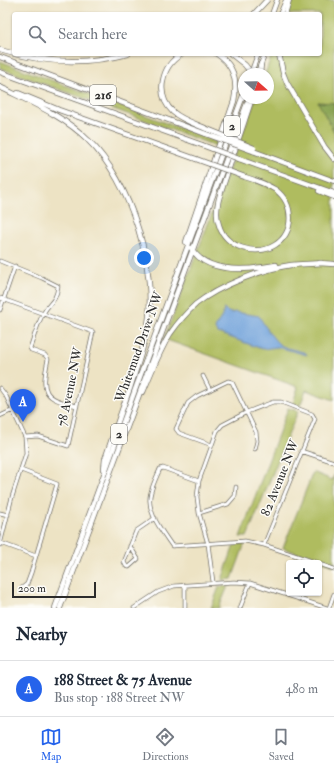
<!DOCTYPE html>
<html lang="en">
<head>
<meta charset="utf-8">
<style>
	:root { --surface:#fff; --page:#f6f6f7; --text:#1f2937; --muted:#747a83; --line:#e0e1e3; --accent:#2563eb }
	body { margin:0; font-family:"IM FELL Double Pica",serif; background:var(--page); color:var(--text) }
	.controls { position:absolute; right:12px; bottom:12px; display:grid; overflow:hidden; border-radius:4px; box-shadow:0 1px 3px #0004 }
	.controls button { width:36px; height:36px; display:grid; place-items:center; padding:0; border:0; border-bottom:1px solid var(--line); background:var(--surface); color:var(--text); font:20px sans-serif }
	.compass { position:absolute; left:238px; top:68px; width:36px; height:36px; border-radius:50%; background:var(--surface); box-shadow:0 1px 3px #0004; rotate:110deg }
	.scale { position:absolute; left:12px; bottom:10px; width:84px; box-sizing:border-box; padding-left:4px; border:2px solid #2b2b2b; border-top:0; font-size:11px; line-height:14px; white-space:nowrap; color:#2b2b2b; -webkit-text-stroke:3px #fdfcf7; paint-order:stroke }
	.you { position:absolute; left:144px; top:258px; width:14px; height:14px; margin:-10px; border:3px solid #fff; border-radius:50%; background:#1a73e8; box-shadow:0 0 0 6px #1a73e833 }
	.badge { display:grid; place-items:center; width:26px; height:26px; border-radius:50%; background:var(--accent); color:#fff; font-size:13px; font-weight:700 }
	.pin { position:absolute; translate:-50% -33px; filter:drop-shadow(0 1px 2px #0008) }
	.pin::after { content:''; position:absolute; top:21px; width:14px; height:12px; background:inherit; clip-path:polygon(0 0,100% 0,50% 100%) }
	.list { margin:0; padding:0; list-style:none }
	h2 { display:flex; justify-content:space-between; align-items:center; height:52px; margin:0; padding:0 16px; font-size:17px }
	h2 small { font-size:13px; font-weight:400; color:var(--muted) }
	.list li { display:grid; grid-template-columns:26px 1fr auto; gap:12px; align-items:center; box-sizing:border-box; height:56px; padding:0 16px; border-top:1px solid var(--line) }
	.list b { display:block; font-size:15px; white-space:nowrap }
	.list p { margin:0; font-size:13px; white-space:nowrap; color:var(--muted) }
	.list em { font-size:13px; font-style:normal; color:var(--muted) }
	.icon { flex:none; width:22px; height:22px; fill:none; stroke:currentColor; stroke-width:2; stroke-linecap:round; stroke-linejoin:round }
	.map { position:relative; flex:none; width:334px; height:608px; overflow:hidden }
	.search { position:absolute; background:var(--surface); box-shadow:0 1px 3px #0004; left:12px; right:12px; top:12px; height:44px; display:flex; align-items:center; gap:10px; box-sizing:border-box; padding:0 14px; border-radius:4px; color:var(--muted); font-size:15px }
	.sheet { height:108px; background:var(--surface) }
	nav { display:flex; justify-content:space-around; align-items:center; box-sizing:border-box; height:56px; border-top:1px solid var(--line); background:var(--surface); font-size:11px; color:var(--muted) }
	nav a { display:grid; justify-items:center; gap:2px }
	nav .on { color:var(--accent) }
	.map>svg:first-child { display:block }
	.green { fill:#afbc5e; stroke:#6d7444 }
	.forest { fill:#8ba455; stroke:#5b6840 }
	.water { fill:#6fa1da; stroke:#4d6682 }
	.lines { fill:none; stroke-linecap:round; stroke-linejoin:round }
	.minor-casing { stroke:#6f6b61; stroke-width:4.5 }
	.major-casing { stroke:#6f6b61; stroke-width:5.5 }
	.highway-casing { stroke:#6f6b61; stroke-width:6 }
	.minor { stroke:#fff; stroke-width:3 }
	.major { stroke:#fff; stroke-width:4 }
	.highway { stroke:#fff; stroke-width:4.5 }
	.highway-bridge-casing { stroke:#6f6b61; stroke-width:6; stroke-linecap:butt }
	.highway-bridge { stroke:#fff; stroke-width:4.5 }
	.labels { text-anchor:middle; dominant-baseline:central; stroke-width:3; stroke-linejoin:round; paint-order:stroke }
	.shield { fill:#fdfcf7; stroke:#6a6a68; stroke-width:1 }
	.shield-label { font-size:12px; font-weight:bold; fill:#2b2b2b }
	.street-label { font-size:13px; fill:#2b2b2b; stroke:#fdfcf7 }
</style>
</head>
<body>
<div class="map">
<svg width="334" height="608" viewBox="0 0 334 608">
	<rect width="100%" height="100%" fill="#fdfcf7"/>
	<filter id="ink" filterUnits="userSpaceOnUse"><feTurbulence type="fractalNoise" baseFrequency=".025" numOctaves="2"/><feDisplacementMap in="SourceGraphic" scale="8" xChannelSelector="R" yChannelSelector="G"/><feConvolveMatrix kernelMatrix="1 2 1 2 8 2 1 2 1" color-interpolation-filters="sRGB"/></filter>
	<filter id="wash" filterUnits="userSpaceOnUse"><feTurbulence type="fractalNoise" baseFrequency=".012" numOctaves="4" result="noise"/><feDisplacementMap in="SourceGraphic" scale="16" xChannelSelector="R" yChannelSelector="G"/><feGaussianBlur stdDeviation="0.9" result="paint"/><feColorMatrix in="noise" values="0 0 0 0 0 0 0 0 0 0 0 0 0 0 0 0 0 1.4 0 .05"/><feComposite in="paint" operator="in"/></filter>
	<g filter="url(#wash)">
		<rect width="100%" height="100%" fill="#ede3c4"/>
		<path class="green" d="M293 0H334V400L306 390 300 406 293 403 298 387 164 339 256 98H268V74H265L272 54H320V14H288Z
			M0 61 217 142 216 146 0 68Z
			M288 408 298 411 247 537H240Z
			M313 472 332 480 334 475V566L283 548Z
			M245 543 232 579 222 580 234 545Z
			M228 586 219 608H211L219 587Z"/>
		<path class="forest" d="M318 102 334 103V132Z"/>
		<path class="water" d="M224 308 228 312 231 313 235 312 259 316C263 323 273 339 279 344 286 349 298 350 306 353L307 355 278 347 262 349 218 333 215 330C216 321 223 320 224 308Z"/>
	</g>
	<g filter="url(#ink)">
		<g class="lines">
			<defs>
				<path id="minor" d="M0 261 42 278 58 286C56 303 49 302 43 314 37 325 34 337 30 348L31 350 45 355 48 359C41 393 43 398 77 406
					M0 298 93 332 68 446 38 436 25 437
					M0 310 15 266
					M203 376 210 390
					M0 388 6 396 25 437 26 453 12 497 0 545
					M0 416 13 410
					M212 445 179 433 176 429 188 403 197 396 228 381 232 382 256 432 257 441 255 449
					M301 451 334 462
					M21 470 57 484 31 573 27 584 22 588
					M199 481 163 468 160 469C157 476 153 484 151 492 145 511 162 531 172 546L245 541 264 545 318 563
					M0 513 8 515
					M199 513 228 504 235 496 236 487
					M1 543 36 556
					M130 546 138 559 129 567 126 566 124 562 136 531 155 518
					M319 564 334 569
					M213 582 208 544 199 513 197 497 199 481 217 431 222 425 247 412 273 402H281L312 414 315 419 264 545
					M185 585V608
					M134 608 158 592 174 586 234 582 250 583 327 608
					M240 608 250 583
					M329 608 334 594"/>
				<path id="major" d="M272 14 277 0
					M280 14 286 0
					M251 73 258 54
					M257 74 265 54"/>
				<path id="highway" d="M254 14 267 0
					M285 14 289 0
					M0 50C42 63 85 65 128 54
					M182 54C161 66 155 95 173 112 182 120 196 124 207 129
					M231 54 245 65 252 74
					M279 54 283 73 287 83 324 146 334 159
					M0 57 206 134
					M0 72 202 145
					M260 74 261 64
					M0 87C30 102 64 116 88 140 131 181 159 272 147 330 143 350 136 369 130 388 121 412 113 436 105 459L104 469
					M18 93 59 110 196 159
					M253 151 334 181
					M239 159 334 193
					M245 177C255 180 266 184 276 190 294 204 295 232 275 245 256 257 225 247 219 225 215 215 217 205 220 195L252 98
					M319 191 334 197
					M186 242 234 101C238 82 234 65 217 54
					M191 248C207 275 250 270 276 265
					M319 263 334 264
					M143 392C151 373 159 352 170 334 177 324 186 313 196 304 219 286 262 269 291 265 301 264 312 264 322 263
					M55 608 244 93
					M60 608 249 98"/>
			</defs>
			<use href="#minor" class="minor-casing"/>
			<use href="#major" class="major-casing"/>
			<use href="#highway" class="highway-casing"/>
			<use href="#minor" class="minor"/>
			<use href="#major" class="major"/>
			<use href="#highway" class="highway"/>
			<defs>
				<path id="highway-bridge" d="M207 129 254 148
					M206 134 253 151
					M202 145 239 159
					M196 159 245 177"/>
			</defs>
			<use href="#highway-bridge" class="highway-bridge-casing"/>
			<use href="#highway-bridge" class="highway-bridge"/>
		</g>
	</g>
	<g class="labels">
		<g class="shield">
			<rect x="90" y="85" width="26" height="20" rx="3"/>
			<rect x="224" y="116" width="16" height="20" rx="3"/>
			<rect x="111" y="424" width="16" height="20" rx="3"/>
		</g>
		<g class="shield-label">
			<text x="103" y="95">216</text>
			<text x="232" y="126">2</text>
			<text x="119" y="434">2</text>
		</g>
		<g class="street-label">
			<text transform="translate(139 347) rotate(-70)">Whitemud Drive NW</text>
			<text transform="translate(70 387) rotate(-78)">78 Avenue NW</text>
			<text transform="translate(280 478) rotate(-68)">82 Avenue NW</text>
		</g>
	</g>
</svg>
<div class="controls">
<button><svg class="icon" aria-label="locate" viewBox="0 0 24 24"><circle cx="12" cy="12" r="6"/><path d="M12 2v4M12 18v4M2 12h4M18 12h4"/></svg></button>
</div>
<svg class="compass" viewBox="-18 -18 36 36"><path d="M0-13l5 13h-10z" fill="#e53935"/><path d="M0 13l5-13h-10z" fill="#747a83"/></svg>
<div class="scale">200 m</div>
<div class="you"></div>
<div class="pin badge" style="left:23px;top:422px">A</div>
<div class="search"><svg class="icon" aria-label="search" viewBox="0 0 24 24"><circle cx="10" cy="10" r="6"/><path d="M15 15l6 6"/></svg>Search here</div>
</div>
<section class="sheet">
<h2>Nearby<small></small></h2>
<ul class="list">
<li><span class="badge">A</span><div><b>188 Street &amp; 75 Avenue</b><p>Bus stop · 188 Street NW</p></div><em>480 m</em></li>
</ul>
</section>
<nav>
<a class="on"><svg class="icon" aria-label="map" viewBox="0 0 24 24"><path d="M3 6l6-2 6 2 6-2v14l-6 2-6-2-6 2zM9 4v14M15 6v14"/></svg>Map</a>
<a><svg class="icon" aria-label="directions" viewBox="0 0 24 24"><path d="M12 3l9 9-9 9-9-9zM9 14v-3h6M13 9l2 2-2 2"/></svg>Directions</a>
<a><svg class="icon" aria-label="saved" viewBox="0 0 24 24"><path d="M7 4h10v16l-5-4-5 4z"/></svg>Saved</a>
</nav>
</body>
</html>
